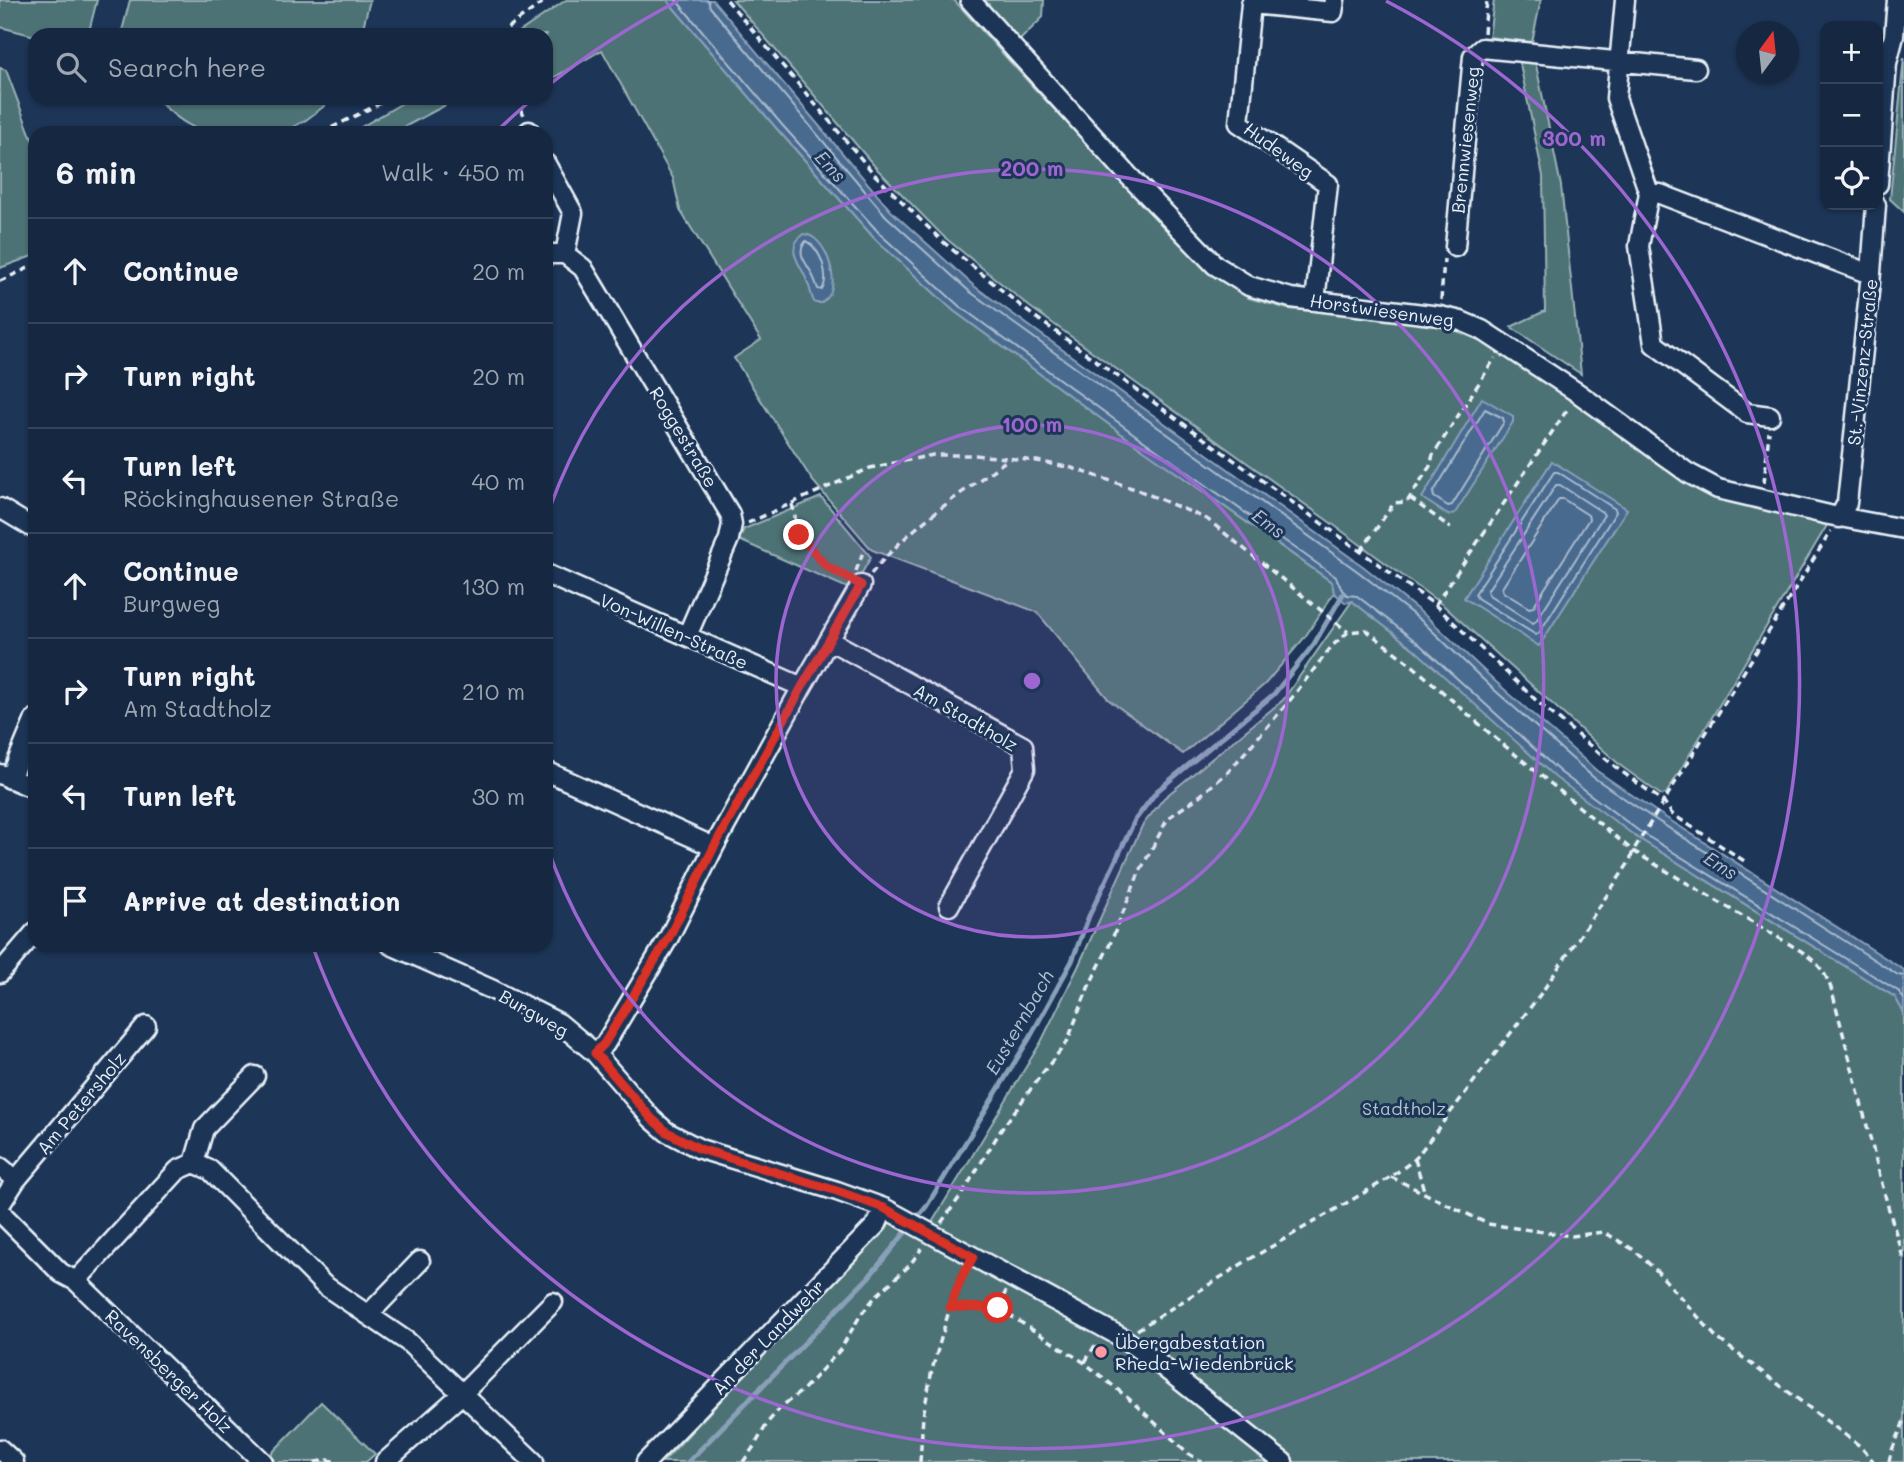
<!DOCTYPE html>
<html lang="en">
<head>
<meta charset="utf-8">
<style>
	:root { --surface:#162841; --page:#1f3048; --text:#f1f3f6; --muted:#9ea6b1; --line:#35445a }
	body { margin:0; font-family:Mali,sans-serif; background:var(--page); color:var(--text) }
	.controls { position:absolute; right:21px; top:21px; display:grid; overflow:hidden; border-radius:14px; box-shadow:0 2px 5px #0004 }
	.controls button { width:63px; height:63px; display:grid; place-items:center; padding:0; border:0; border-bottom:2px solid var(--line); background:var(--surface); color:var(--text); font:35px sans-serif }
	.compass { position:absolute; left:1736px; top:21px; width:63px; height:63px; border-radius:50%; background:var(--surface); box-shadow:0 2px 5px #0004; rotate:15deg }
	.stop { position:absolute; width:21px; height:21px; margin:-16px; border:5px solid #d93025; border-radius:50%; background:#fff }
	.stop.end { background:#d93025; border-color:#fff; box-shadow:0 2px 7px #0008 }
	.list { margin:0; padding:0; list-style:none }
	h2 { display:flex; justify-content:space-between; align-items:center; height:91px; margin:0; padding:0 28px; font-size:30px }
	h2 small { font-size:23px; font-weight:400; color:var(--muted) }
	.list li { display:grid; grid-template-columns:46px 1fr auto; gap:21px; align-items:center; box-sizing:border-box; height:105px; padding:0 28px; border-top:2px solid var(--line) }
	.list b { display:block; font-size:26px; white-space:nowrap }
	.list p { margin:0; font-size:23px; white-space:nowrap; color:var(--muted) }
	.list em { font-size:23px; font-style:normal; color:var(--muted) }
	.icon { flex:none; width:38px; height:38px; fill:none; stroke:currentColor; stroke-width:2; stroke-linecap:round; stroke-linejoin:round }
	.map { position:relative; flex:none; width:1904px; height:1462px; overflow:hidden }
	.search { position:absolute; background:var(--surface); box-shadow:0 2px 5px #0004; left:28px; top:28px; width:525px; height:77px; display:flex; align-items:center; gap:18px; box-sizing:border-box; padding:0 24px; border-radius:21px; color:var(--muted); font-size:26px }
	.panel { position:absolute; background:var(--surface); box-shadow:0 2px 5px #0004; left:28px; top:126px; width:525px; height:826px; border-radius:21px }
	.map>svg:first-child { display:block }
	.green { fill:#4d7274; stroke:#9ab2b6; stroke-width:2 }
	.water { fill:#4a6a8f; stroke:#89a0b9; stroke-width:2 }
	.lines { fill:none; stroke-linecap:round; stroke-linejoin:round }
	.shore { stroke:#a9bbce; stroke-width:2 }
	.stream { stroke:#89a0b9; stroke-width:5 }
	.minor-casing { stroke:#e8f1f8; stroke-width:23 }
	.path { stroke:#e8f1f8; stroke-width:3.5; stroke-dasharray:7 5; stroke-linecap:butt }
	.minor { stroke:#1d3557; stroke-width:18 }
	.route { stroke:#d93025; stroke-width:9 }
	.ring { fill:none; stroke:#9c67d0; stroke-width:3.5 }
	.poi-dot { fill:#ff9aa2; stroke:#1d3557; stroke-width:2.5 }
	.labels { text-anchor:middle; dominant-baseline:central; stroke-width:6; stroke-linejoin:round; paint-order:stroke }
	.street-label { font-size:18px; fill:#e8f1f8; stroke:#1d3557 }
	.park-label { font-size:18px; fill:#b2c5ca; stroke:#1d3557 }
	.poi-label { font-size:18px; fill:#e8f1f8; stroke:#1d3557; text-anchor:start }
	.water-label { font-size:19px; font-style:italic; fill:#b1c2d3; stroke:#1d3557 }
	.centre { fill:#9c67d0; stroke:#1d3557; stroke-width:3.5 }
	.ring-label { font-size:21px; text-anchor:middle; font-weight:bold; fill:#9c67d0; stroke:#1d3557; stroke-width:6; stroke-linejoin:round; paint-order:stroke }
</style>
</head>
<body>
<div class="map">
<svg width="1904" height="1462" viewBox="0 0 1904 1462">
	<rect width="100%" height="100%" fill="#1d3557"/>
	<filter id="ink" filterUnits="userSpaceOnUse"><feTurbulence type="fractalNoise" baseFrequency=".0143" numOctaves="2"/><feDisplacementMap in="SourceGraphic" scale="14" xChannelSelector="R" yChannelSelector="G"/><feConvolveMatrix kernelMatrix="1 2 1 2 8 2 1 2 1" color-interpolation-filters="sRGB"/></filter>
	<g filter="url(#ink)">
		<path class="green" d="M0 0H97L88 35 35 36 0 27Z
			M130 0H370L361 35H121Z
			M566 0H667L778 130 876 240 954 311 1137 445 1333 583 1334 593 1305 637 1265 684 1183 754 1109 700 1037 612 872 550 812 480 734 358 761 340 680 210 673 178 602 50 546 82V35H515Z
			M733 0H954L1034 88 1210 273 1249 298 1288 309 1439 321 1481 337 1581 404 1662 464 1714 498 1829 522 1666 794 1661 795 1621 766 1444 606 1331 523 1030 307 943 236 877 169Z
			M983 0H1044L1043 17 1020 40Z
			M1494 0H1541L1532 42 1489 37Z
			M1904 57V212L1890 199Z
			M1519 59 1535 60 1561 186 1581 374 1511 327 1545 311 1543 176Z
			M0 68 6 70 35 147V255L0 268Z
			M156 98H344L343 102 330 99 323 107 306 120 282 133H207C187 127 170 113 156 98Z
			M411 98H459L393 133H351Z
			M821 497 871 557 852 590 739 540 744 529Z
			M1352 601 1414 649 1635 836 1895 997 1904 1013V1462H663L889 1221 922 1239 1041 1042 1078 967 1142 826 1164 798 1283 700Z
			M321 1402 375 1454 366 1462H274L268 1457Z"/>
		<path class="water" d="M667 0H713L891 211 974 286 1364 567 1428 618 1496 682 1597 771 1654 810 1904 970V1013L1895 997 1635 836 1556 778 1414 649 1352 601 1346 603 1334 593 1332 582 1137 445 954 311 876 240 778 130Z
			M803 234C824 234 839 276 830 294 828 298 825 300 822 303H815C810 296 811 288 807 281 801 264 784 250 803 234Z
			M1482 398 1513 416V422L1455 513 1448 515 1422 498Z
			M1552 461 1627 509 1539 646 1464 598Z"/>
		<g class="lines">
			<path class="shore" d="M676 0 783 126 881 235 958 305 1141 439 1336 577 1342 590 1347 595 1357 596 1418 643 1560 772 1639 831 1898 991 1904 999
				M708 0 710 7 886 216 969 291 1360 573 1424 623 1491 687 1593 777 1650 816 1898 975 1904 976
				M806 241C821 249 830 276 822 290L818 289C816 283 814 278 811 272 805 261 796 253 806 241Z
				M1485 409 1503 418 1504 422 1452 505 1448 506 1434 497 1433 493Z
				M1554 472H1558L1615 509 1616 512 1539 633 1536 635 1477 598 1475 594Z
				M1556 485H1560L1602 512 1604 515 1536 621 1533 623 1489 595 1487 591Z
				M1559 499H1563L1588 515 1589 519 1533 607 1529 608 1503 592 1502 588Z"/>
			<path class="stream" d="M688 1462 868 1278 926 1207 1029 1039 1072 961 1089 916 1135 820 1157 791 1274 694 1314 644 1343 594"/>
			<defs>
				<path id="minor" d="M970 0 1129 176 1215 265 1249 286 1291 298 1440 316 1461 321 1482 330 1578 393 1688 473 1718 489 1829 515 1904 529
					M1625 0 1616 98 1649 193 1639 246 1654 344 1747 413 1770 416
					M529 131V133
					M546 164 573 213 565 254
					M1878 184 1887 63 1894 36 1897 0
					M1649 193 1660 194 1862 271 1871 273
					M1455 247 1473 56 1482 48 1696 69
					M546 254H565L583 268 730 514 732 524 729 539 687 636
					M1315 301 1328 184 1239 123 1251 4 1333 12 1335 0
					M0 508 35 529
					M1839 518 1847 503 1871 273 1876 205
					M546 574 802 687
					M829 640 1023 746 1025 769 949 906
					M546 771 714 847
					M0 774 35 789
					M10 779 35 719
					M391 945 493 990 559 1023 595 1053 652 1119 667 1132 700 1149 837 1191 884 1208 1123 1338 1158 1363 1283 1462
					M0 973 35 932
					M595 1053 605 1044 669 937 714 847 802 687 861 585
					M194 1163 204 1129 255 1076
					M0 1167 16 1180
					M0 1205 16 1180 146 1026
					M0 1209 4 1216 61 1273 76 1281 263 1462
					M76 1281 178 1170 194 1163 210 1170 324 1285 408 1342 534 1462
					M368 1315 420 1261
					M0 1449 14 1462
					M385 1462 462 1394 553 1302
					M646 1462 877 1224 884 1208"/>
			</defs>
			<use href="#minor" class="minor-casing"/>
			<path class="path" d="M727 0 875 175 942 241 1027 311 1435 605 1539 703 1618 769 1664 802 1672 814 1746 862
				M1484 33 1487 0
				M498 35 546 0
				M515 98 524 115
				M321 133 391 98
				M0 281 35 265
				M1441 300 1444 259
				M1764 483 1769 432
				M1410 498 1451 528
				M792 504 799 535 826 566 846 576
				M748 523 870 468 933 455H975L1037 461 1072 468 1138 490 1207 519 1348 632
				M1361 551 1394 503 1407 502 1430 466 1433 455 1495 358
				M856 571 862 555 857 551
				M871 574C908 528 959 495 1007 460
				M1435 605 1569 407
				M1415 1159 1425 1194
				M1391 1177 1488 1224 1572 1236 1604 1232 1634 1250 1657 1271 1717 1338 1860 1446 1874 1462
				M941 1223 962 1194 1001 1130 1041 1075 1067 1042 1088 988 1110 944 1139 873 1168 818 1197 798 1228 772 1287 704 1332 646 1348 632 1366 630 1413 666 1494 737 1633 851 1801 951C1819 964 1825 971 1832 991L1887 1203 1904 1261
				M950 1307 998 1308 1085 1363 1128 1398 1189 1454 1202 1462
				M998 1308 1006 1291
				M1137 1330 1245 1262 1391 1177 1415 1159 1542 992 1630 861 1633 851 1831 531
				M1085 1362 1097 1342
				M315 1462 329 1460 336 1462
				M743 1462 755 1445 768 1422 782 1406 803 1390 840 1350 860 1316 875 1297 909 1266 922 1248
				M920 1462 923 1416 932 1370 950 1307 965 1271
				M1889 1462C1891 1447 1901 1434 1904 1419"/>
			<use href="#minor" class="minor"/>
		</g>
	</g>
	<g class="lines" filter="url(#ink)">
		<path class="route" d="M799 535 826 566 861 585 802 687 714 847 669 937 604 1044 595 1053 652 1119 667 1132 700 1149 837 1191 884 1208 973 1257 961 1279 950 1307 998 1308"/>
	</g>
	<circle cx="1032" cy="681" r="256" fill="#9c67d0" fill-opacity=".12"/>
	<g class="ring">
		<circle cx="1032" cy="681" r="256"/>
		<path d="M546 519A512 512 0 1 1 546 843"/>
		<path d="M499 129A767 767 0 0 1 529 102M549 85A767 767 0 0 1 678 1M1386 1A767 767 0 1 1 314 950"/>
	</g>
	<circle class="poi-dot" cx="1101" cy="1352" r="7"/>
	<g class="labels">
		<g class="street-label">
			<text transform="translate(1465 140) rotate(-84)">Brennwiesenweg</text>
			<text transform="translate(1279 150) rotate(36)">Hudeweg</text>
			<text transform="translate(1382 310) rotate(8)">Horstwiesenweg</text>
			<text transform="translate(1862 362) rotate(-84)">St.-Vinzenz-Straße</text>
			<text transform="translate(684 437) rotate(59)">Roggestraße</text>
			<text transform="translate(674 631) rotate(24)">Von-Willen-Straße</text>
			<text transform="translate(966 717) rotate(30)">Am Stadtholz</text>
			<text transform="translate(534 1013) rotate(30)">Burgweg</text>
			<text transform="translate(81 1103) rotate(-50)">Am Petersholz</text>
			<text transform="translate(768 1337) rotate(-46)">An der Landwehr</text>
			<text transform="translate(169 1371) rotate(44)">Ravensberger Holz</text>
		</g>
		<g class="park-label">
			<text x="1404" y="1108">Stadtholz</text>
		</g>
		<g class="poi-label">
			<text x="1115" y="1342">Übergabestation<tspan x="1115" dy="21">Rheda-Wiedenbrück</tspan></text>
		</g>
		<g class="water-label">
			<text transform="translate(831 166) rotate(47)">Ems</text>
			<text transform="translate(1269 523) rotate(37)">Ems</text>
			<text transform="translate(1721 865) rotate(33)">Ems</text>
			<text transform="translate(1019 1022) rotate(-60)">Eusternbach</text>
		</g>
	</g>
	<circle cx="1032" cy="681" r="10" class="centre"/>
	<g class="ring-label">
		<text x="1574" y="146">300 m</text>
		<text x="1032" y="176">200 m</text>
		<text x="1032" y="432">100 m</text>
	</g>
</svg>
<div class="controls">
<button>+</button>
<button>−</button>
<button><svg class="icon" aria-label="locate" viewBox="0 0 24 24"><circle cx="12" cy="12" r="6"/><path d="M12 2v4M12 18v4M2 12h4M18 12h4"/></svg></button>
</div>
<svg class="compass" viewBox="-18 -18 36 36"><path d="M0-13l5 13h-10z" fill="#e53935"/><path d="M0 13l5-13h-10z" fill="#9ea6b1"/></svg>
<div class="stop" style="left:998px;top:1308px"></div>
<div class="stop end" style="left:799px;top:535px"></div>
<div class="search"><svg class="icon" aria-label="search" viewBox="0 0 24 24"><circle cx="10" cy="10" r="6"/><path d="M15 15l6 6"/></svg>Search here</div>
<section class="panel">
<h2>6 min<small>Walk · 450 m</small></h2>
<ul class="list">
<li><svg class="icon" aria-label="ahead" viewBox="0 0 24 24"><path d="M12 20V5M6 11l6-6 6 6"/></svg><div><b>Continue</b></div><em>20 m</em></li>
<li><svg class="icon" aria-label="right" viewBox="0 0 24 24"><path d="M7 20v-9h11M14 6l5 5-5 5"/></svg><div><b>Turn right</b></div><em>20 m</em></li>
<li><svg class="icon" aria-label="left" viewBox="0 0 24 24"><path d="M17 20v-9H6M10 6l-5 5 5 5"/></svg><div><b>Turn left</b><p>Röckinghausener Straße</p></div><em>40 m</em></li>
<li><svg class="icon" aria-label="ahead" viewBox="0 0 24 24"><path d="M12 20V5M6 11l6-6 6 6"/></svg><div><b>Continue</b><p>Burgweg</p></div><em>130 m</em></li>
<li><svg class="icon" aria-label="right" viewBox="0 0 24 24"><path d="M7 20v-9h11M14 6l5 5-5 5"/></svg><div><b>Turn right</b><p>Am Stadtholz</p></div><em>210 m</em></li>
<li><svg class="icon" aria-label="left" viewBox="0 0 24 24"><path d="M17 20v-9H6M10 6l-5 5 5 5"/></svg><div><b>Turn left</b></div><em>30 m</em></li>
<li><svg class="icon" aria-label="arrive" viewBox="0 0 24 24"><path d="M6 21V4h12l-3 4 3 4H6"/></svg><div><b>Arrive at destination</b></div></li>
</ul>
</section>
</div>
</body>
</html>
